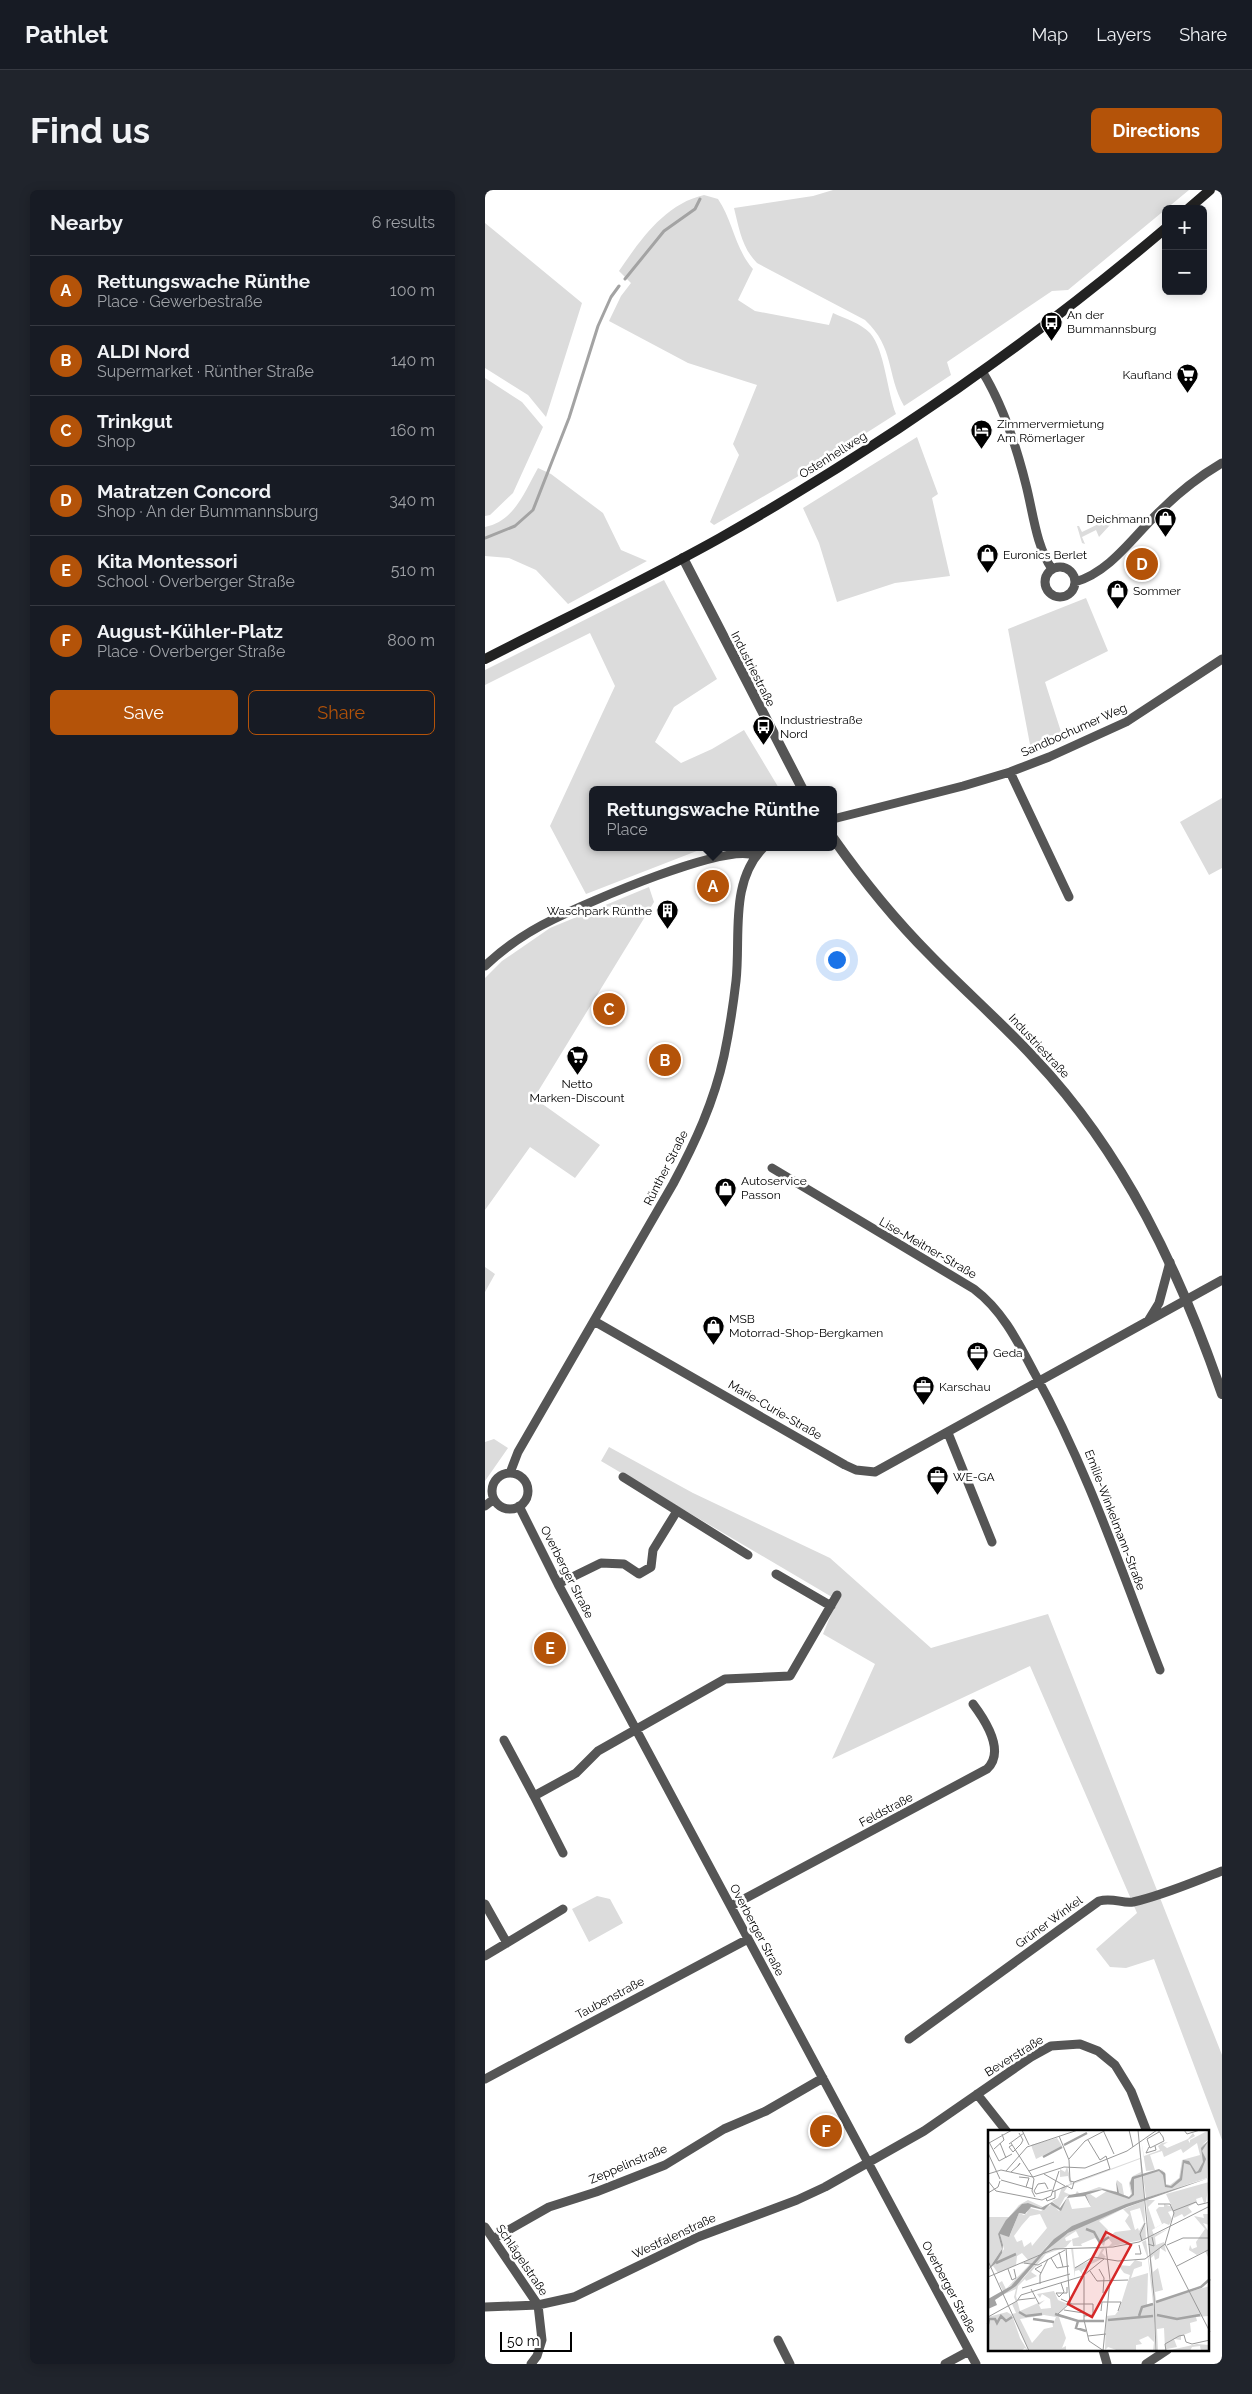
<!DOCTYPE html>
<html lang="en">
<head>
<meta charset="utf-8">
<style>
	:root { --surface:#171b24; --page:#20242c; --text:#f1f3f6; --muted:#9ea1a6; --line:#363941; --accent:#b45309 }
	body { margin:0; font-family:Raleway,sans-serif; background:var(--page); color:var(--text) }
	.controls { position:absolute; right:15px; top:15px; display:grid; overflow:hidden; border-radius:8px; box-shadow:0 2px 12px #0003 }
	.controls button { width:45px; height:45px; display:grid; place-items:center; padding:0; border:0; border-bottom:1px solid var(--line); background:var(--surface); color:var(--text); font:25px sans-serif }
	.scale { position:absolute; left:15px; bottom:12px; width:72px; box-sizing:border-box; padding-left:5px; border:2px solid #000; border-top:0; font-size:14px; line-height:18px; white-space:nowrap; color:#000; -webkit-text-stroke:4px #fff; paint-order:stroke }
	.you { position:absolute; left:351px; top:769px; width:18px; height:18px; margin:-12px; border:4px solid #fff; border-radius:50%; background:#1a73e8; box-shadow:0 0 0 8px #1a73e833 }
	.badge { display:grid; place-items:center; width:32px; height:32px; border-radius:50%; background:var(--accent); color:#fff; font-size:16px; font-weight:700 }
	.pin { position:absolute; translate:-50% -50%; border:2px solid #fff; box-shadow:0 1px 5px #0006 }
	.popup { position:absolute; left:104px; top:596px; width:248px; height:65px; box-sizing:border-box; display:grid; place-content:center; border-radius:8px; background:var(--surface); filter:drop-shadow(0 1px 4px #0005); font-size:16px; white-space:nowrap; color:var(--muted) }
	.popup b { font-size:19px; color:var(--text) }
	.popup::after { content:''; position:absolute; left:50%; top:100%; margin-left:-10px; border:10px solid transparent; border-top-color:var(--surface) }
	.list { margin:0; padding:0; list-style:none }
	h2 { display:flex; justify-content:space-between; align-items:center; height:65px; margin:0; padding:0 20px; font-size:21px }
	h2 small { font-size:16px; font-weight:400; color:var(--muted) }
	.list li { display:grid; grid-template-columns:32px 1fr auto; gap:15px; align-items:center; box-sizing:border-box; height:70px; padding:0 20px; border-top:1px solid var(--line) }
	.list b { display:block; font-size:19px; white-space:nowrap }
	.list p { margin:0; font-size:16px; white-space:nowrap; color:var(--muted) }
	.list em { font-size:16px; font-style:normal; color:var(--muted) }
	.actions { display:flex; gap:10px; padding:15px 20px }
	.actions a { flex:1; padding:11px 0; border:1px solid var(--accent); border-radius:8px; text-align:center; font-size:18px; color:var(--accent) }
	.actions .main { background:var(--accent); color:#fff }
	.map { position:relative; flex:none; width:737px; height:2174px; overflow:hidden; border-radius:8px }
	header { display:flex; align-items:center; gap:30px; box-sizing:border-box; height:70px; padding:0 25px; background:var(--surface); border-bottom:1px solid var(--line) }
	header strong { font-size:24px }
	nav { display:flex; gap:28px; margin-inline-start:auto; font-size:18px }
	.intro { display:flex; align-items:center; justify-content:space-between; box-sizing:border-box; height:120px; padding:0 30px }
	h1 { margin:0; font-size:35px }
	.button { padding:12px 22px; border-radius:8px; background:var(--accent); color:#fff; font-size:18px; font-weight:700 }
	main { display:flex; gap:30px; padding:0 30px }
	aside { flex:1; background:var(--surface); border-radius:8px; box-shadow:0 2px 12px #0003 }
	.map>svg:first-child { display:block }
	.green { fill:#dcdcdc }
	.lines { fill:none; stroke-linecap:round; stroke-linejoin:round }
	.stream { stroke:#a3a3a3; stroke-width:3 }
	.minor { stroke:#555; stroke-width:9 }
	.tertiary { stroke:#555; stroke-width:10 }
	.secondary { stroke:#222; stroke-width:10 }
	.labels { text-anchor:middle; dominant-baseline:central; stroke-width:5; stroke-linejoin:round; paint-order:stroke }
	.poi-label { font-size:12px; fill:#000; stroke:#fff; text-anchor:start }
	.street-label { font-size:12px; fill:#000; stroke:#fff }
	.inset-river { fill:none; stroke:#a3a3a3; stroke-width:2.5 }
	.inset-road { fill:none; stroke:#999; stroke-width:1 }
	.view { fill:#d62828; fill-opacity:0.15; stroke:#d62828; stroke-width:2.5 }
	.inset-edge { fill:none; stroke:#000; stroke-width:2.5 }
</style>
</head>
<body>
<header>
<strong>Pathlet</strong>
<nav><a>Map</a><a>Layers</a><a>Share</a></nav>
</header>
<div class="intro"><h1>Find us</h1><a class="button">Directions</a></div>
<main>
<aside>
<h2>Nearby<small>6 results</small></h2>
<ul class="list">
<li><span class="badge">A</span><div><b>Rettungswache Rünthe</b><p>Place · Gewerbestraße</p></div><em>100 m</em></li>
<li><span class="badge">B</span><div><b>ALDI Nord</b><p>Supermarket · Rünther Straße</p></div><em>140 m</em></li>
<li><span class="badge">C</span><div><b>Trinkgut</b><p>Shop</p></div><em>160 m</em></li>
<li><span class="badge">D</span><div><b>Matratzen Concord</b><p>Shop · An der Bummannsburg</p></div><em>340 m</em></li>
<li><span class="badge">E</span><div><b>Kita Montessori</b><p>School · Overberger Straße</p></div><em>510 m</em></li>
<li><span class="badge">F</span><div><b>August-Kühler-Platz</b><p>Place · Overberger Straße</p></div><em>800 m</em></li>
</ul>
<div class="actions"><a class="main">Save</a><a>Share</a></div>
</aside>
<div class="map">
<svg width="737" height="2174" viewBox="0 0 737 2174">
	<rect width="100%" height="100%" fill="#fff"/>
	<path class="green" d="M348 0H704L583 100 567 101 462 172 466 185 419 216C401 184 410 158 380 130L272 73C257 58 254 38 249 18L328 6Z
		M219 5 233 9C248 31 250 59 268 79L253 110 270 121 344 135 348 123C361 129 375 133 385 143 400 160 402 202 411 224L317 284 229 335 225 332 254 265 248 254 272 195 203 173 124 131 136 106 146 93 134 81C156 49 180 14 219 5Z
		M0 33 97 113 61 227 43 205 0 178Z
		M0 188 37 212 58 237 28 303 5 325 0 326Z
		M432 247 453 304 447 308 465 386 410 393 352 412 334 353 318 318Z
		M53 278 66 284 118 323 136 360 162 371 83 414 51 380 24 368 0 366V337C29 332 40 301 53 278Z
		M636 323 614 347 611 340 597 347 600 354 597 353 592 336H594L597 342Z
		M179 390 232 489 189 517 170 552 196 573 227 559 259 540 295 600H108V657H222L101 704 65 636 130 496 105 443 0 495V480Z
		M601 408 623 461 560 492 579 551 547 565 523 439Z
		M737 608V678L724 685 695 632Z
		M164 697 169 712 49 908 115 955 90 988 45 957 0 1020V788L17 771 65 738Z
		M0 1077 10 1084 0 1102Z
		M9 1249 23 1258 0 1291V1252Z
		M124 1257 208 1303 345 1368 446 1458 563 1424 737 1865V1950L669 1769 641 1778 625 1777 611 1759 652 1723 545 1476 347 1569 390 1474 338 1444 352 1410 116 1271Z
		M112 1706 125 1709 138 1733 104 1752 87 1719Z"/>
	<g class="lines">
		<path class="stream" d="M140 89 179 41 210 19 215 9
			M0 348 30 336 48 320 84 228 113 136 126 107 134 96"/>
		<path class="minor" d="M497 181C518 215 531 255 541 295 548 322 551 356 567 379
			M560 392a15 15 0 1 1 30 0a15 15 0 1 1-30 0Z
			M590 392C625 382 648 347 673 323 692 304 713 287 737 273
			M525 582 584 707
			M348 629 478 596 525 582 564 567 641 532 737 469
			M0 776C20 757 44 741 69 729 101 713 243 651 271 666
			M287 978 489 1099C518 1121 533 1152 550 1184 602 1278 636 1380 675 1480
			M109 1131 360 1275 371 1280 390 1282 737 1090
			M663 1131 674 1113 685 1072
			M463 1243 507 1352
			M25 1283 33 1262 188 994C210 953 229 912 239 866 244 842 248 817 251 791 256 746 244 692 279 657
			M7 1301a18 18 0 1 1 36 0a18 18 0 1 1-36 0Z
			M138 1287 263 1365
			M0 1316 9 1309
			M34 1316 73 1394 491 2174
			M291 1384 346 1416
			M73 1394 116 1373 139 1374 154 1384 166 1377 168 1360 192 1321
			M19 1550 49 1606 91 1583 113 1561 240 1489 305 1486 352 1405
			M49 1606 78 1663
			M0 1714 22 1753
			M246 1716 502 1579C521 1561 500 1530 488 1514
			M0 1766 78 1719
			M424 1849 614 1711C628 1707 638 1714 648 1712 679 1705 708 1692 737 1681
			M0 1889 263 1749
			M492 1904 522 1942
			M0 2037 53 2115 57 2150 52 2166 46 2174
			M8 2049 64 2017 111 2002 180 1975 239 1939 281 1921 338 1888
			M0 2117 53 2115 89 2107 213 2047 312 2010 340 1997 439 1941 546 1867 566 1856 595 1854 613 1861 630 1875 646 1901 662 1942
			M293 2150 305 2174
			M618 2160 622 2174
			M460 2174 484 2161
			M661 2174 682 2160"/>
		<path class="tertiary" d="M198 368 318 600
			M348 648C377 689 409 729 445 765 479 800 517 833 550 869 639 963 695 1082 737 1204"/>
		<path class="secondary" d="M703 19 725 0
			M0 469C78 429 158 391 235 348 392 259 543 155 681 38"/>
	</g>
	<defs>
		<symbol id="bus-pin" viewBox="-11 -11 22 30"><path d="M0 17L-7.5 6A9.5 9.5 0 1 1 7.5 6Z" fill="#000" stroke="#fff"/><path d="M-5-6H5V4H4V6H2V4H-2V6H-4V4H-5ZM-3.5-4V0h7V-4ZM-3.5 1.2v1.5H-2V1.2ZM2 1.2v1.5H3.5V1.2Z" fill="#fff"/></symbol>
		<symbol id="supermarket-pin" viewBox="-11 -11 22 30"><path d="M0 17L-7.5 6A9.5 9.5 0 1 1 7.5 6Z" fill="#000" stroke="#fff"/><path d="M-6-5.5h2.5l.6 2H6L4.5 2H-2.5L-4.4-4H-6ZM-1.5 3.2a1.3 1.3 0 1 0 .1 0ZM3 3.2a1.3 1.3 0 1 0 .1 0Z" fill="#fff"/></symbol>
		<symbol id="hotel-pin" viewBox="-11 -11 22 30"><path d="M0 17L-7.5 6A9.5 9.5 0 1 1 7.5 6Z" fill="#000" stroke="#fff"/><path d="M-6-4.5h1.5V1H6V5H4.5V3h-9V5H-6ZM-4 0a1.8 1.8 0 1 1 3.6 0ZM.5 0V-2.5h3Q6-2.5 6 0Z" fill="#fff"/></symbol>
		<symbol id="shop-pin" viewBox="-11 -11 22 30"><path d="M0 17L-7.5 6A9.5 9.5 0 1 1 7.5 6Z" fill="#000" stroke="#fff"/><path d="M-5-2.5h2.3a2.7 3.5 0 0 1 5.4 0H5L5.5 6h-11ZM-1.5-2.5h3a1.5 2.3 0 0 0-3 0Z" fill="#fff"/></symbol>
		<symbol id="building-pin" viewBox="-11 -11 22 30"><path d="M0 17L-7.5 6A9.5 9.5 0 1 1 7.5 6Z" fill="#000" stroke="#fff"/><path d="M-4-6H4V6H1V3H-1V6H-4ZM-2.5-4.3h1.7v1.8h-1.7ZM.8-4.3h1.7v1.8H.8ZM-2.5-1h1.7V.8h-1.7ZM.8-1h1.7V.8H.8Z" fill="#fff"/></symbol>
		<symbol id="office-pin" viewBox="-11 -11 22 30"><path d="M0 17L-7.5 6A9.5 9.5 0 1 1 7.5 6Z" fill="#000" stroke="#fff"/><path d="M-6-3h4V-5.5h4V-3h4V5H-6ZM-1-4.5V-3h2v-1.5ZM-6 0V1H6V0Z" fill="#fff"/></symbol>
	</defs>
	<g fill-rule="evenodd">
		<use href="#bus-pin" x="554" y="120" width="25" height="34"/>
		<use href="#supermarket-pin" x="690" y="172" width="25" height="34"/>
		<use href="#hotel-pin" x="484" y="228" width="25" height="34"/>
		<use href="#shop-pin" x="668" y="316" width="25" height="34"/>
		<use href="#shop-pin" x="490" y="352" width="25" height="34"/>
		<use href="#shop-pin" x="620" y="388" width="25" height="34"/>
		<use href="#bus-pin" x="266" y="524" width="25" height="34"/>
		<use href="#building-pin" x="170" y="708" width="25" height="34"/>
		<use href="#supermarket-pin" x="80" y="854" width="25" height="34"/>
		<use href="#shop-pin" x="228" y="986" width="25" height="34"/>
		<use href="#shop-pin" x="216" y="1124" width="25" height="34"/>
		<use href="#office-pin" x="480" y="1150" width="25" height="34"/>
		<use href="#office-pin" x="426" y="1184" width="25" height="34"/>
		<use href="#office-pin" x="440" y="1274" width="25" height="34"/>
	</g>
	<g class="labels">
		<g class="poi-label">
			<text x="582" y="125">An der<tspan x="582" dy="14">Bummannsburg</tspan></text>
			<text x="687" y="185" text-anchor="end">Kaufland</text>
			<text x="512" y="234">Zimmervermietung<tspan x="512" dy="14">Am Römerlager</tspan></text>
			<text x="665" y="329" text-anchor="end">Deichmann</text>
			<text x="518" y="365">Euronics Berlet</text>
			<text x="648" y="401">Sommer</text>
			<text x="295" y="530">Industriestraße<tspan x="295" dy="14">Nord</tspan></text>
			<text x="167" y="721" text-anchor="end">Waschpark Rünthe</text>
			<text x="92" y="894" text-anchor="middle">Netto<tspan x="92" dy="14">Marken-Discount</tspan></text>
			<text x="256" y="991">Autoservice<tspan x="256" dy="14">Passon</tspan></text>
			<text x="244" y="1129">MSB<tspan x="244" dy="14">Motorrad-Shop-Bergkamen</tspan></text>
			<text x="508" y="1163">Geda</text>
			<text x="454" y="1197">Karschau</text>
			<text x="468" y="1287">WE-GA</text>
		</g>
		<g class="street-label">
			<text transform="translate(348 265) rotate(-32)">Ostenhellweg</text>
			<text transform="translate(268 479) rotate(63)">Industriestraße</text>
			<text transform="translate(589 540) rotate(-24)">Sandbochumer Weg</text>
			<text transform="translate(554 856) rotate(47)">Industriestraße</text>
			<text transform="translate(181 978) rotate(-63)">Rünther Straße</text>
			<text transform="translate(443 1058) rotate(30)">Lise-Meitner-Straße</text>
			<text transform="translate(290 1220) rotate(30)">Marie-Curie-Straße</text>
			<text transform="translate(630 1330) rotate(69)">Emilie-Winkelmann-Straße</text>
			<text transform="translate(82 1382) rotate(63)">Overberger Straße</text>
			<text transform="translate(401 1620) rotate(-28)">Feldstraße</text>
			<text transform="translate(564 1732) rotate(-36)">Grüner Winkel</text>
			<text transform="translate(272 1740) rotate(62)">Overberger Straße</text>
			<text transform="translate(125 1808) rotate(-28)">Taubenstraße</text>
			<text transform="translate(529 1866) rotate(-32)">Beverstraße</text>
			<text transform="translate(143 1974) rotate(-23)">Zeppelinstraße</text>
			<text transform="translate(189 2046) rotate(-25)">Westfalenstraße</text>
			<text transform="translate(37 2070) rotate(56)">Schlägelstraße</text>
			<text transform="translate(464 2097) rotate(62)">Overberger Straße</text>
		</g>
	</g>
	<g transform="translate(503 1940)">
		<rect width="221" height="221" fill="#fff"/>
		<path d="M221 0V9L214 15 221 11 219 48 158 68 155 45 156 68 78 100 59 116 28 152 15 161 11 153 14 151 18 159 43 133 32 134 40 130 34 123 29 126 28 135 15 141 10 143 5 136 16 119 12 104 22 105 31 83 36 85 39 83 40 79 37 84 31 81 35 76 53 81 64 74 71 81 80 67 84 79 103 77 98 65 102 64 108 68 119 61 129 62 114 59 92 65H87L89 61 92 64 111 57 129 62V50L134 54 136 65 141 67 143 64 141 53 143 49 145 46 153 42 152 29 80 56 76 62 83 65 77 67 71 78 64 71 70 68 74 57 82 54 80 46 72 47V39L77 42 79 37 84 53 152 28 151 12 155 43 143 49 142 54 144 65 141 67H136L140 68 145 64 143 52 147 47 172 40 177 47 173 39 178 44V54L182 55 191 48 194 30 212 25 209 13 195 23 193 19 176 27 174 21 162 25 167 40 158 41 153 10 156 26 172 20 170 16 174 13 180 12 175 15 179 18 200 9 205 3 207 6 200 10 202 13V10ZM52 84 59 98 44 116 43 112 36 117 34 110 29 112 26 106 23 110 34 95 42 86ZM69 8 74 16 48 29 43 15ZM221 52 218 72 216 73 214 67 208 69 209 72 200 77 204 82 196 87 194 84 186 88 185 80 180 82 184 89 181 95 176 93 164 100 166 105 180 99 167 107 168 115 176 112 178 122 172 118 171 128 167 130 166 125 163 128 165 142 170 138 175 160 167 162 168 171 222 156 221 186 208 187 209 191 202 193 203 202 193 206V210L186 209 189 217 169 221 158 70H167L160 77 167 98 174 94 168 80 171 77H176V74L184 77 178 64ZM176 198 177 219 170 221 169 199ZM40 70 55 77 59 74 56 78H50L39 73 31 77 20 105 14 101 10 104 14 119 0 140V87H21L31 75ZM156 71 158 109 120 117 124 113 120 108 127 102 143 100 137 91 141 85 135 79 111 91 120 100 116 116 107 108 93 114 94 116H85L84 109 91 107 88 101 77 108 78 111 84 110 78 117 58 124 43 142 49 146 38 151 37 149 30 156 28 166 32 181 57 170 51 175 53 179 63 178 62 169 54 164 52 168 49 164 66 161 70 170 80 174 70 184 96 192 71 187 78 208 74 218 78 216V221H41L24 184 28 183 24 174 28 172 26 167 28 159 12 166 34 150 58 121 75 106 97 94ZM152 78 156 93 151 101 150 98 147 100 142 81ZM56 185 68 187 66 192 63 190 45 189 64 191 65 197 56 199 44 213 32 189ZM220 77H221V95L215 93 221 102 220 127 217 121 209 125 201 120 202 115 204 119 209 117 208 112 217 99 206 86 216 88 215 84H221ZM158 110 166 167 167 221H165L166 212 160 206 151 210 154 214 148 215V221H131L120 217 117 220 118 186 127 185 131 180 141 148 142 145 136 143 130 135 142 136 147 130 154 132V136L146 139 143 148 160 143 159 175 165 173 160 129 154 112ZM83 118H117L114 123 118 127 99 136 94 141 95 145 91 140 87 141V148ZM85 118 114 119 109 128 87 137ZM19 182 24 185 32 208 40 221 37 218 33 221H0V187ZM209 214 221 215V221H213L212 216 204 217 202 221H178Z" fill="#dcdcdc" fill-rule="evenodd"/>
		<path d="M221 10 214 21 218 29 213 42 207 44 202 35 196 33 194 50 184 58 177 57 175 45 171 41 146 49V65L141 69 114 60 98 65 103 77 97 66 79 68 73 81 62 74 56 80 43 77 37 84 31 83 21 107 12 104 15 115 14 123 8 133 0 140 14 119 10 104 18 90 34 74 40 73 53 78 64 72 72 78 81 65 115 59 129 62 128 50 131 63 141 67 144 64 142 53 144 47 171 39 177 43 178 55 183 56 192 48 195 30 201 31 208 42 210 41 215 32 213 18ZM221 48 139 77 80 103 59 120 28 156 7 170 9 175 0 179V169L23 156 66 109 84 96 138 74Z" fill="#a3a3a3"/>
		<path class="inset-river" d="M76 15 99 3M55 27 74 17M98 99 106 102 112 113 121 107M8 133 28 124M168 172 213 157 222 149M31 182 38 186 54 184M67 184 90 191H116M169 185 189 189 212 185M151 186 154 177 165 174M45 189 66 192M120 190 165 186M90 191 88 198 98 201M0 194 1 189H7L9 193 13 186 18 191 24 187"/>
		<path class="inset-road" d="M34 0 41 15M115 0 126 24M141 0 145 17M150 0 166 167 168 221M170 0 175 7 176 11 162 18 159 9 171 2M196 0 199 4 212 0M71 6 81 30 82 51 86 52M100 10 112 30M1 12 11 31 24 24M1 13 24 0M12 13 18 28M23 13 46 49 44 61 47 67M21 14 36 3M24 15 21 17 25 22 33 14 35 10 31 3M161 17 158 23 168 20 167 16M6 19 16 10 14 4M0 23 12 49M81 29 97 11 118 0M18 41 39 17 90 0M41 41 66 32M23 42 30 36 32 33 30 36M0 44 13 40 45 47 76 37 97 38 139 21 169 0M56 44 77 56M31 47 41 48 38 57M13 50 45 59M0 51 8 61 54 70 63 66 71 41M86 52 122 39 118 26 112 30M60 59 57 53 50 54 46 61 48 64 64 60M64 62 79 56 84 59 86 52M0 63 10 57 12 51M58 68 59 71 67 68V61M170 74H182L186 83 177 114M185 81 208 72 210 75 222 72M154 111 152 104 157 93M160 114 166 116 164 107M177 114 222 202M179 115 195 108H222M71 122 75 137M147 124H153L151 115M63 128 69 138 81 136M0 131 41 221M36 133 50 135 77 120M189 136 222 119M87 138 105 127 130 131 157 129 177 114M20 139 24 150 28 148 26 139M111 139 116 148 115 163M102 141 109 151 140 150M53 143 47 139 54 135M96 145 116 129M96 146V190L101 211 116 221M0 147 66 119 125 117 151 112 222 76M52 154V145L60 129M34 158 82 144M43 159 51 174M71 167 68 163H79V157M71 167 76 162 73 153M73 169 84 174H105V185L96 186M30 170 47 168M76 180 96 183M113 181 114 172H133L130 181M70 184 82 173 78 118M0 187 29 171 33 165 95 146M100 206 118 204M115 221 122 150 118 118M178 221 177 214 191 206 196 205 198 212 204 214 222 210"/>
		<path class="view" d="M118 102 143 115 104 187 80 174Z"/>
		<rect width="221" height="221" class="inset-edge"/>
	</g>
</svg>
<div class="controls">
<button>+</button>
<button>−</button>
</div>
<div class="scale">50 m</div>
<div class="you"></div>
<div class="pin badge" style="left:228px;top:696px">A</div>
<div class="popup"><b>Rettungswache Rünthe</b>Place</div>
<div class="pin badge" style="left:180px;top:870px">B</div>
<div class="pin badge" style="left:124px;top:819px">C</div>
<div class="pin badge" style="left:657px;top:374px">D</div>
<div class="pin badge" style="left:65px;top:1458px">E</div>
<div class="pin badge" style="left:341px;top:1941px">F</div>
</div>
</main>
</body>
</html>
